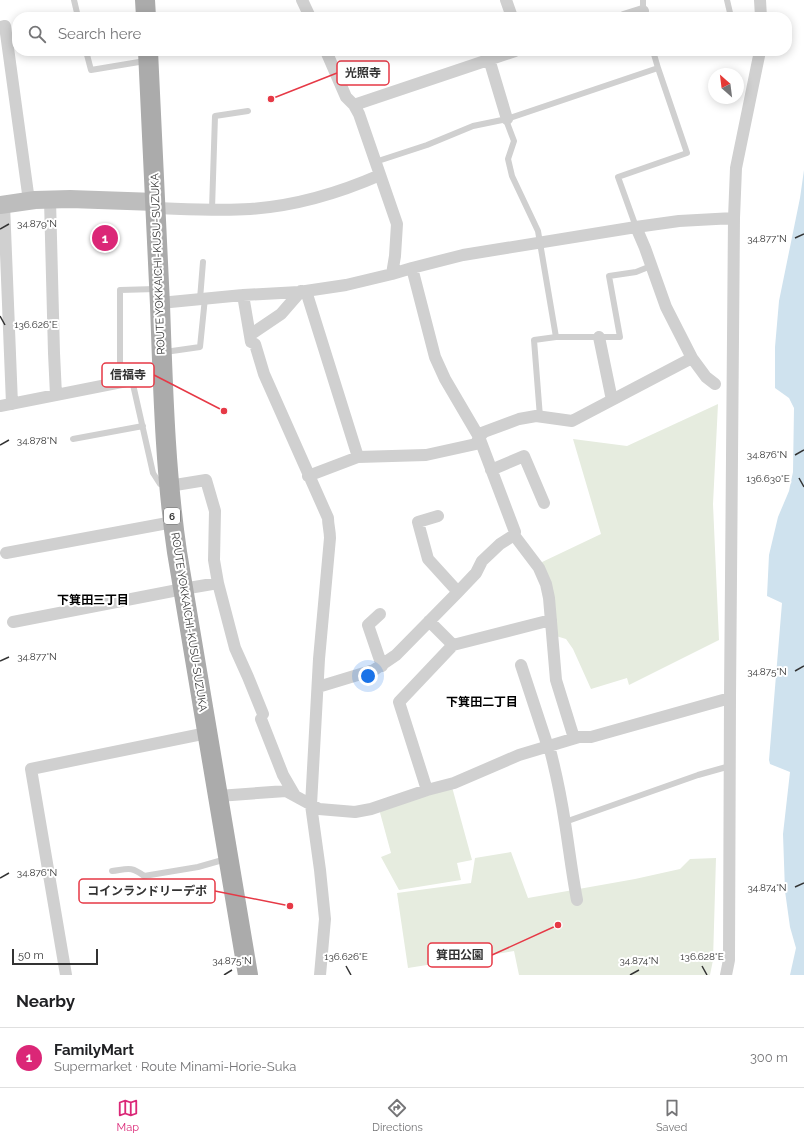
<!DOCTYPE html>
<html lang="en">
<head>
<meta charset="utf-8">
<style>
	:root { --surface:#fff; --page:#f2f2f2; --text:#202124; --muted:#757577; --line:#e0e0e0; --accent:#db2777 }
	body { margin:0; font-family:Raleway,"Noto Sans JP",sans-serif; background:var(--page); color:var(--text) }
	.compass { position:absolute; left:708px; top:68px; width:36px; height:36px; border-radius:50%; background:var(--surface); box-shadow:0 2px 10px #0003; rotate:332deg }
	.scale { position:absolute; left:12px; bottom:10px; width:86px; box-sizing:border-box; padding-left:4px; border:2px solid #333; border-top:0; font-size:11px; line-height:14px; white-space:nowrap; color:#333; -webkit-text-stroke:3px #fff; paint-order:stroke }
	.you { position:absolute; left:368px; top:676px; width:14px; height:14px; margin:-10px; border:3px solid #fff; border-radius:50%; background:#1a73e8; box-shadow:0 0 0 6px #1a73e833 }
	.badge { display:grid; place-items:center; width:26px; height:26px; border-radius:50%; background:var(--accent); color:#fff; font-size:13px; font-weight:700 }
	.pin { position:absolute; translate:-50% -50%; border:2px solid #fff; box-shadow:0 1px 4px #0006 }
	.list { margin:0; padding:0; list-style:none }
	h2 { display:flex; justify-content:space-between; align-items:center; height:52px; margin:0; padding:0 16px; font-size:17px }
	h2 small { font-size:13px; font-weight:400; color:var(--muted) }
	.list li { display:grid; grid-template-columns:26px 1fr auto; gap:12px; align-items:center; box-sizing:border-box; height:60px; padding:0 16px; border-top:1px solid var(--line) }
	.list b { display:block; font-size:15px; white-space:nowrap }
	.list p { margin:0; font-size:13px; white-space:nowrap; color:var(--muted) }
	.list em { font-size:13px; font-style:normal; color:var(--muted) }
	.icon { flex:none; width:22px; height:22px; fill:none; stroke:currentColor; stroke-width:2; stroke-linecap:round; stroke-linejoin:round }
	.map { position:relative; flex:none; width:804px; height:975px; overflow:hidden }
	.search { position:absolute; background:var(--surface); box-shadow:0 2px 10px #0003; left:12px; right:12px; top:12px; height:44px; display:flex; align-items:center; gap:10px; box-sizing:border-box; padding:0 14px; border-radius:16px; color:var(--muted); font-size:15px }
	.sheet { height:112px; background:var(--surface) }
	nav { display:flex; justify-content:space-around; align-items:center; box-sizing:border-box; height:56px; border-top:1px solid var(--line); background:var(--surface); font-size:11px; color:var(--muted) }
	nav a { display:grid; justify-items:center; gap:2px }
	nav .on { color:var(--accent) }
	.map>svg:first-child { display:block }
	.green { fill:#e6ecdf }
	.water { fill:#cfe2ee }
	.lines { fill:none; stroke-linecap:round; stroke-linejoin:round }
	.lane { stroke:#d0d0d0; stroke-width:6 }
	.street { stroke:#d0d0d0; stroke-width:12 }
	.secondary { stroke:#bdbdbd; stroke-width:18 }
	.primary { stroke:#ababab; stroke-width:20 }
	.ticks { fill:none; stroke:#333; stroke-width:1.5 }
	.labels { text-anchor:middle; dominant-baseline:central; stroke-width:4; stroke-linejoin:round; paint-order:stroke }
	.shield { fill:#fff; stroke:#707070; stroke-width:1 }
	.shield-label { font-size:10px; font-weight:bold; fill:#333 }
	.street-label { font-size:11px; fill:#333; stroke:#fff }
	.neighbourhood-label { font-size:12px; font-weight:bold; fill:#000; stroke:#fff }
	.ticks-label { font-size:10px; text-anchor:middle; fill:#333; stroke:#fff; stroke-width:4; stroke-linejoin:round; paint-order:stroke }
	.leader { fill:none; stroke:#e63946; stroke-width:1.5 }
	.callout-dot { fill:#e63946; stroke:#fff; stroke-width:1.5 }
	.callout { fill:#fff; stroke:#e63946; stroke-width:1.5 }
	.callout-label { font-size:12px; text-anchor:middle; font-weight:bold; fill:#333 }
</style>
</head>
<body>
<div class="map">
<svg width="804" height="975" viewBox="0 0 804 975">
	<rect width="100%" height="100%" fill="#fff"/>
	<path class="green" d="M718 404 713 504 719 640 629 685 627 678 591 689 573 649 566 639 556 636 540 563 601 534 573 439 627 446Z
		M452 787 472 860 457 863 461 880 399 890 381 857 391 853 379 809Z
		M511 852 528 898 635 879 680 869 690 859 716 858 713 960 710 975H519L514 951 408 968 397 893 471 883 475 858Z"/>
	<path class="water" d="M804 170V975H790L796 948 790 927 785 891 783 834 790 772 770 764 769 760 782 603 767 596 769 555 778 517 789 491 793 472 794 408 789 398 775 388V347L779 301 800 198Z"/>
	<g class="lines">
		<path class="lane" d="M74 0 78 17
			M643 0V11L644 17
			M727 0 731 17
			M86 51 91 70 145 61
			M506 120 514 141 508 159 512 176 538 231 556 337
			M375 162 427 145 473 126 507 119 658 68
			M212 209 215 116 248 111
			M636 227 618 177 687 153 658 68 653 51
			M200 299 203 262
			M165 352 200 347 205 298
			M132 380 153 473 160 484 166 485
			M120 382V290L156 289
			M540 417 534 340 556 337H620L609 276 636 272 651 266
			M73 439 143 426
			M565 822 698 775 730 766
			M112 871C128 869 131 866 144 876L198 867 226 859"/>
		<path class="street" d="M302 0 310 17
			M506 0 512 17
			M760 0 761 17
			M624 17 643 11
			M0 27 5 26 29 201
			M326 51 346 97 354 105 359 114 397 224 395 256 392 274
			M489 59 507 119
			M354 105 515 51
			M50 200 54 353 56 395
			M4 204 12 404
			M156 208C187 209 219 211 250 209 295 206 339 193 380 175
			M412 268 435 357 445 379 479 437 515 532 514 535 539 568 546 584 549 598 556 680 574 738
			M306 291 358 457
			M243 295 251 342 255 344 264 374 328 518C328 525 330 531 330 538L319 659 311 805 320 870 325 919 320 975
			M160 303 243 295 299 292 346 285 392 274 412 268 463 255 636 227 679 221 734 218
			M250 335 281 314 301 291
			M599 337 612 400
			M692 358 706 377 715 384
			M0 406 162 374
			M491 470 524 456 544 503
			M308 476 358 457 426 455 476 444 479 437 484 432 519 419 536 416 572 421 692 358 666 307 645 248 636 227
			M169 486 206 480 215 511 214 560 218 583 235 648 248 677 263 714
			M438 516 418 522 428 559 458 592
			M6 553 173 522
			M380 614 368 625 382 666
			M13 622 183 589 218 583
			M453 645 551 620
			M521 665 548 747
			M318 687 374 670 396 655 458 592 476 573 482 561 500 544 514 535
			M261 719 283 775 294 794
			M549 746C556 772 561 797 565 823 569 848 572 874 577 900
			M427 790 399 702 453 645 429 621
			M218 796 286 791 319 809 355 812 371 809 427 790 454 783 519 755 579 737H591L730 698
			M66 975 31 769 207 733
			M726 975 729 960 730 698 734 218 736 168 760 51"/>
		<path class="secondary" d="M0 205 35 200 70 199 156 202"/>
		<path class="primary" d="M145 0 146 17
			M148 51C152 136 156 220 160 305 163 387 165 470 177 552L248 975"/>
	</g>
	<path class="ticks" d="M0 229 9 224M795 238 804 234M0 316 5 325M0 445 9 440M795 455 804 450M799 478 804 487M0 661 9 657M795 671 804 666M0 878 9 873M795 887 804 883M346 966 351 975M702 966 707 975M224 975 232 970M630 975 639 970"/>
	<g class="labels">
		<rect class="shield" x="164" y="508" width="16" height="16" rx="3"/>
		<g class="shield-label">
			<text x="172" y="516">6</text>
		</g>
		<g class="street-label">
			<text transform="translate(158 264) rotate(-92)">ROUTE YOKKAICHI-KUSU-SUZUKA</text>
			<text transform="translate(189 622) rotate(81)">ROUTE YOKKAICHI-KUSU-SUZUKA</text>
		</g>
		<g class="neighbourhood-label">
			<text x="93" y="600">下箕田三丁目</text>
			<text x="482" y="702">下箕田二丁目</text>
		</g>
	</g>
	<g class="ticks-label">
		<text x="37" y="227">34.879°N</text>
		<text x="767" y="242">34.877°N</text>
		<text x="36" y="328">136.626°E</text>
		<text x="37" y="444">34.878°N</text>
		<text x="767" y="458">34.876°N</text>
		<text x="768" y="482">136.630°E</text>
		<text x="37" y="660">34.877°N</text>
		<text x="767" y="675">34.875°N</text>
		<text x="37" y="876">34.876°N</text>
		<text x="767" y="891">34.874°N</text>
		<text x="346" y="960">136.626°E</text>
		<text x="702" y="960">136.628°E</text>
		<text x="232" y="964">34.875°N</text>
		<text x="639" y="964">34.874°N</text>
	</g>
	<path class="leader" d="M271 99L337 73M224 411L154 375M290 906L215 891M558 925L492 955"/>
	<g class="callout-dot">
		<circle cx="271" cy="99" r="4"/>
		<circle cx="224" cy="411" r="4"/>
		<circle cx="290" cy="906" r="4"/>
		<circle cx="558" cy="925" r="4"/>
	</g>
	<g class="callout">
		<rect x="337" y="61" width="52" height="24" rx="4"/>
		<rect x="102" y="363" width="52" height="24" rx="4"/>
		<rect x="79" y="879" width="136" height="24" rx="4"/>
		<rect x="428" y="943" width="64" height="24" rx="4"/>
	</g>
	<g class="callout-label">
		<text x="363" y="77">光照寺</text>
		<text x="128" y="379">信福寺</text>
		<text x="147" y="895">コインランドリーデポ</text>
		<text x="460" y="959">箕田公園</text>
	</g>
</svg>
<svg class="compass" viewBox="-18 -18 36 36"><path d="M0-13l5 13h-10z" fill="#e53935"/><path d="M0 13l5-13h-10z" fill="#757577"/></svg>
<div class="scale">50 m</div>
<div class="you"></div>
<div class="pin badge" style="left:105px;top:238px">1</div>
<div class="search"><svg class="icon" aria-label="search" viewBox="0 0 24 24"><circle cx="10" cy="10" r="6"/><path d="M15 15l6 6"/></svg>Search here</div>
</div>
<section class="sheet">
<h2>Nearby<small></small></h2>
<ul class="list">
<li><span class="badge">1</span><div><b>FamilyMart</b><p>Supermarket · Route Minami-Horie-Suka</p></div><em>300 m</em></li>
</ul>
</section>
<nav>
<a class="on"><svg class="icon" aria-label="map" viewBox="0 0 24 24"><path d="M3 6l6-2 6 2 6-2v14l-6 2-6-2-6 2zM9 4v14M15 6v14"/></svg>Map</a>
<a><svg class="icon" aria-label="directions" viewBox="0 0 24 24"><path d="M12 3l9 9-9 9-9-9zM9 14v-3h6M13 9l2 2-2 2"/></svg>Directions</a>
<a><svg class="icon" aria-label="saved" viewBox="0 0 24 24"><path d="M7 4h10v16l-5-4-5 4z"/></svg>Saved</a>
</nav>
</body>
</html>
